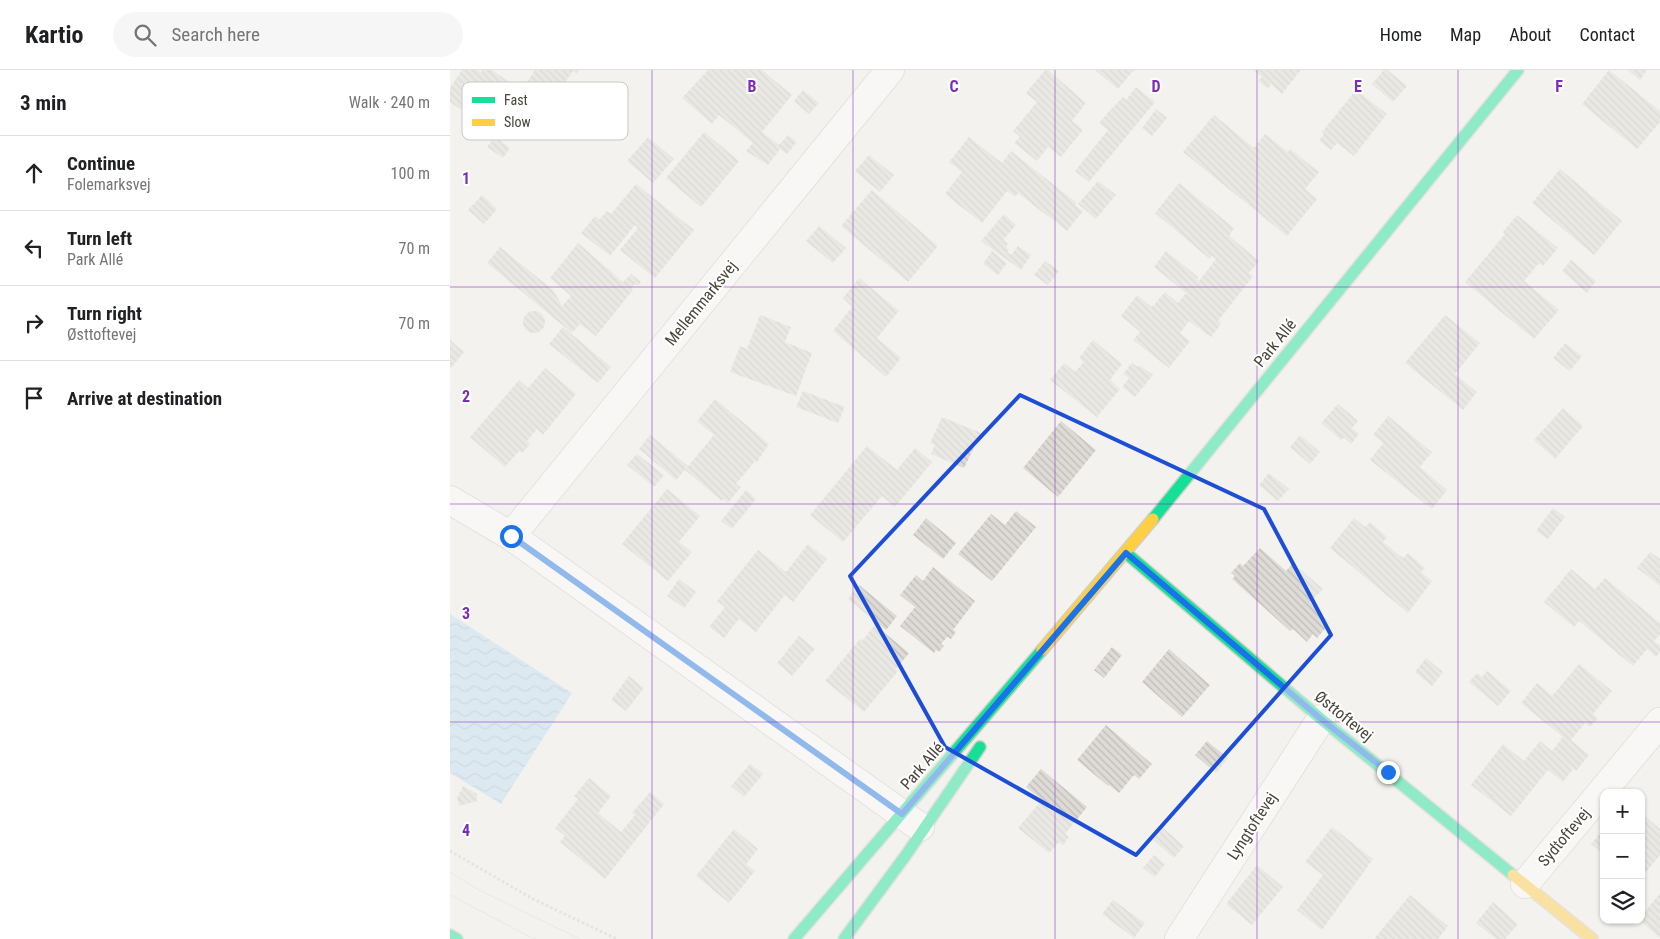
<!DOCTYPE html>
<html lang="en">
<head>
<meta charset="utf-8">
<style>
	:root { --surface:#fff; --page:#f6f6f6; --text:#202124; --muted:#757577; --line:#e0e0e0 }
	body { margin:0; font-family:"Roboto Condensed",sans-serif; background:var(--page); color:var(--text) }
	.controls { position:absolute; right:15px; bottom:15px; display:grid; overflow:hidden; border-radius:10px; box-shadow:0 1px 4px #0004 }
	.controls button { width:45px; height:45px; display:grid; place-items:center; padding:0; border:0; border-bottom:1px solid var(--line); background:var(--surface); color:var(--text); font:25px sans-serif }
	.stop { position:absolute; width:15px; height:15px; margin:-11px; border:4px solid #1a73e8; border-radius:50%; background:#fff }
	.stop.end { background:#1a73e8; border-color:#fff; box-shadow:0 1px 5px #0008 }
	.list { margin:0; padding:0; list-style:none }
	h2 { display:flex; justify-content:space-between; align-items:center; height:65px; margin:0; padding:0 20px; font-size:21px }
	h2 small { font-size:16px; font-weight:400; color:var(--muted) }
	.list li { display:grid; grid-template-columns:32px 1fr auto; gap:15px; align-items:center; box-sizing:border-box; height:75px; padding:0 20px; border-top:1px solid var(--line) }
	.list b { display:block; font-size:19px; white-space:nowrap }
	.list p { margin:0; font-size:16px; white-space:nowrap; color:var(--muted) }
	.list em { font-size:16px; font-style:normal; color:var(--muted) }
	.icon { flex:none; width:28px; height:28px; fill:none; stroke:currentColor; stroke-width:2; stroke-linecap:round; stroke-linejoin:round }
	.map { position:relative; flex:none; width:1210px; height:869px; overflow:hidden }
	header { display:flex; align-items:center; gap:30px; box-sizing:border-box; height:70px; padding:0 25px; background:var(--surface); border-bottom:1px solid var(--line) }
	header strong { font-size:24px }
	nav { display:flex; gap:28px; margin-inline-start:auto; font-size:18px }
	.search { width:350px; height:45px; background:var(--page); display:flex; align-items:center; gap:12px; box-sizing:border-box; padding:0 18px; border-radius:28px; color:var(--muted); font-size:19px }
	main { display:flex }
	aside { flex:1; background:var(--surface) }
	.map>svg:first-child { display:block }
	.water { fill:url(#water-waves) }
	.building { fill:url(#building-back-hatch) }
	.lines { fill:none; stroke-linecap:round; stroke-linejoin:round }
	.street-casing { stroke:#d2d0cb; stroke-width:30 }
	.fast-casing { stroke:#d3cfc5; stroke-width:14 }
	.slow-casing { stroke:#d3cfc5; stroke-width:14 }
	.path { stroke:#d3d2cc; stroke-width:3; stroke-dasharray:2.5 2.5; stroke-linecap:butt }
	.street { stroke:#fdfdfc; stroke-width:28 }
	.fast { stroke:#16e098; stroke-width:11 }
	.slow { stroke:#ffcf43; stroke-width:11 }
	.tram { stroke:#dbdbda; stroke-width:1 }
	.route { stroke:#1a73e8; stroke-width:6 }
	.marked { fill:none; stroke:#1d4ed8; stroke-width:4; stroke-linejoin:round }
	.grid { fill:none; stroke:#7b2cbf; stroke-width:1; stroke-opacity:0.55 }
	.labels { text-anchor:middle; dominant-baseline:central; stroke-width:4; stroke-linejoin:round; paint-order:stroke }
	.street-label { font-size:16px; fill:#4b4439; stroke:#fff }
	.key { fill:#fff; stroke:#c9c7c4; stroke-width:1 }
	.key-label { font-size:14px; fill:#4b4439 }
	.grid-label { font-size:16px; text-anchor:middle; font-weight:bold; fill:#7b2cbf; stroke:#fff; stroke-width:4; stroke-linejoin:round; paint-order:stroke }
</style>
</head>
<body>
<header>
<strong>Kartio</strong>
<div class="search"><svg class="icon" aria-label="search" viewBox="0 0 24 24"><circle cx="10" cy="10" r="6"/><path d="M15 15l6 6"/></svg>Search here</div>
<nav><a>Home</a><a>Map</a><a>About</a><a>Contact</a></nav>
</header>
<main>
<aside>
<h2>3 min<small>Walk · 240 m</small></h2>
<ul class="list">
<li><svg class="icon" aria-label="ahead" viewBox="0 0 24 24"><path d="M12 20V5M6 11l6-6 6 6"/></svg><div><b>Continue</b><p>Folemarksvej</p></div><em>100 m</em></li>
<li><svg class="icon" aria-label="left" viewBox="0 0 24 24"><path d="M17 20v-9H6M10 6l-5 5 5 5"/></svg><div><b>Turn left</b><p>Park Allé</p></div><em>70 m</em></li>
<li><svg class="icon" aria-label="right" viewBox="0 0 24 24"><path d="M7 20v-9h11M14 6l5 5-5 5"/></svg><div><b>Turn right</b><p>Østtoftevej</p></div><em>70 m</em></li>
<li><svg class="icon" aria-label="arrive" viewBox="0 0 24 24"><path d="M6 21V4h12l-3 4 3 4H6"/></svg><div><b>Arrive at destination</b></div></li>
</ul>
</aside>
<div class="map">
<svg width="1210" height="869" viewBox="0 0 1210 869">
	<defs>
		<pattern id="water-waves" width="16" height="10" patternUnits="userSpaceOnUse" patternTransform="scale(1.25)"><rect width="16" height="10" fill="#c0ddf1"/><path d="M0 5q4-4 8 0t8 0" fill="none" stroke="#a6bfcf"/></pattern>
		<pattern id="building-back-hatch" width="6" height="6" patternUnits="userSpaceOnUse" patternTransform="scale(1.25)"><rect width="6" height="6" fill="#dedbd6"/><path d="M-1 5l2 2M0 0l6 6M5-1l2 2" fill="none" stroke="#c0bdb8"/></pattern>
	</defs>
	<rect width="100%" height="100%" fill="#f4f2ee"/>
	<path class="water" d="M0 544 122 623 51 734 0 703Z"/>
	<path class="building" d="M12 0H27L31 3 32 0H42L69 19 41 60 0 32V18Z
		M85 0H129L127 4 123 1 101 32 75 15Z
		M258 0H312L342 25 312 62 329 75 338 65 347 72 337 84 330 79 318 95 296 81 303 73 269 45 262 54 232 28Z
		M595 0H598L636 33 622 51 633 60 611 87 598 77 587 91 564 73 570 67 563 61 587 32 576 23Z
		M645 0H684L668 19Z
		M803 0H851L832 24 821 14 818 19 808 11 812 7Z
		M934 0H937L957 16 943 32 922 14Z
		M1159 0 1210 41V52L1187 79 1132 34Z
		M1178 0H1197L1190 10Z
		M686 17 705 32 639 112 625 101 658 60 649 53 662 38 673 27 676 30Z
		M353 20 369 33 359 44 344 31Z
		M906 20 937 44 904 86 887 73 881 80 869 71 874 64 872 62Z
		M706 39 717 48 702 66 692 58Z
		M764 45 804 78 815 64 838 82 840 79 869 102 855 119 867 129 837 166 733 82Z
		M254 62 289 91 251 137 216 108Z
		M45 66 60 78 53 88 37 77Z
		M198 67 224 89 203 113 177 91Z
		M519 67 552 93 561 81 627 133 625 135 633 141 617 161 568 123 565 127 557 121 532 153 495 124 512 102 499 92Z
		M419 85 444 105 430 122 405 101Z
		M1110 99 1172 151 1144 185 1082 133Z
		M648 111 666 125 646 149 628 134Z
		M729 113 784 158 779 166 809 191 799 203 803 206 768 251 771 254 761 267 739 251 730 263 740 271 719 298 683 270 690 262 671 246 687 225 702 237 715 222 728 233 736 223 704 197 716 181 748 207 747 209 749 211 766 189 762 186 760 189 705 143Z
		M186 114 244 160 205 208 170 180 188 158 185 155 160 186 131 163 145 146 149 150 157 141 161 144Z
		M422 120 488 176 458 212 391 156Z
		M32 125 47 139 34 154 18 140Z
		M554 144 566 155 553 170 558 174 556 177 559 180 557 182 561 185 568 176 581 185 571 200 531 171Z
		M1067 145 1108 178 1093 196 1089 193 1074 211 1109 240 1084 269 1015 212 1055 164 1053 162Z
		M369 156 396 178 383 193 356 171Z
		M128 173 173 212 181 204 191 212 188 216 185 214 181 219 183 220 146 266 130 254 122 263 37 193 50 177 103 220 112 236 121 226 100 208Z
		M542 181 557 193 548 205 533 194Z
		M1121 190 1146 211 1137 223 1112 201Z
		M595 191 609 201 598 215 584 205Z
		M409 208 449 241 427 268 451 288 436 307 383 261 402 237 393 228Z
		M73 252a11 11 0 1 1 22 0a11 11 0 1 1-22 0Z
		M310 245 341 257 335 272 362 283 346 326 280 302 290 276 297 279Z
		M995 245 1030 273 1005 304 1027 322 1013 340 955 293Z
		M113 257 161 297 148 313 99 274Z
		M0 270 14 282 0 299Z
		M643 270 672 294 660 310 670 319 647 347 600 310 614 293 625 302 634 292 629 288Z
		M1115 273 1132 286 1120 301 1103 288Z
		M682 293 688 297 689 295 703 305 685 327 672 317 679 308 673 304Z
		M95 298 126 324 93 365 87 359 77 371 80 374 72 383 69 381 55 397 20 367 69 310 78 318Z
		M353 321 395 337 388 353 346 337Z
		M265 329 319 374 307 392 305 391 286 414 291 417 278 433 273 429 272 431 235 400 264 365 247 351Z
		M888 334 908 351 902 358 909 364 901 374 894 368 891 370 871 353Z
		M1113 338 1133 356 1105 389 1084 370Z
		M938 346 982 382 970 397 997 420 982 439 920 390 933 373 923 365Z
		M492 347 531 363 514 398 481 384 485 375 480 373Z
		M611 351 646 380 608 427 573 398Z
		M200 365 238 396 226 410 189 379Z
		M850 365 870 382 860 394 840 377Z
		M417 376 447 400 465 378 482 392 445 437 432 426 393 472 360 445Z
		M187 384 214 405 204 417 177 395Z
		M819 403 839 419 828 431 809 415Z
		M217 419 250 446 229 472 242 482 218 511 172 474Z
		M296 420 306 429 282 459 271 451Z
		M1103 438 1115 447 1098 469 1086 461Z
		M566 441 586 457 542 511 508 484 541 444 555 455Z
		M476 448 506 473 493 489 463 465Z
		M904 448 915 457 920 452 937 467 933 472 953 488 958 483 975 498 971 502 982 511 958 543 880 478Z
		M358 474 377 489 343 532 335 525 306 562 289 549 274 568 259 557 275 537 267 531 308 480 336 502Z
		M810 478 836 501 843 493 873 519 860 532 880 553 867 568 863 564 857 572 843 559 840 561 782 509 785 506 781 503 790 493 793 496Z
		M1200 482 1210 489V516L1187 498Z
		M483 497 525 531 503 560 506 562 501 569 497 567 491 574 494 576 489 582 486 580 484 583 450 556 465 537 450 525 466 505 473 511Z
		M1121 499 1145 519 1155 508 1210 553V564L1204 571 1210 576V582L1206 587 1197 579 1183 596 1129 551 1124 557 1094 532Z
		M229 509 246 522 234 538 217 526Z
		M409 515 447 546 436 560 398 529Z
		M425 555 459 583 446 599 448 601 414 642 375 611 410 569 412 571Z
		M349 566 365 579 342 606 327 593Z
		M662 577 672 585 654 608 644 600Z
		M719 579 760 615 732 647 692 612Z
		M976 588 993 602 982 616 965 602Z
		M1129 594 1162 621 1143 644 1148 648 1140 657 1135 653 1121 670 1139 685 1126 701 1102 681 1113 667 1071 633 1087 613 1102 626Z
		M1037 601 1061 621 1048 636 1019 612 1027 603 1032 607Z
		M179 606 194 618 176 641 161 630Z
		M656 655 702 694 689 709 684 705 669 723 659 715 658 716 627 690Z
		M757 671 778 688 766 703 745 685Z
		M1090 671 1123 699 1113 712 1098 700 1061 746 1021 715 1053 674 1074 691Z
		M300 694 313 704 294 727 281 716Z
		M591 699 637 737 615 764 619 767 613 775 609 772 599 783 568 758 592 730 576 717Z
		M139 708 161 726 148 743 171 762 185 745 182 743 200 722 214 734 155 809 110 772 115 766 105 758 128 729 124 726Z
		M13 716 27 724V731L9 736 7 728Z
		M1191 743 1210 759V785L1191 808Z
		M882 757 923 789 872 860 847 840 873 805 855 792Z
		M713 758 734 776 724 788 703 770Z
		M284 759 308 779 296 794 305 801 279 833 246 806Z
		M1154 759V784L1141 774Z
		M704 785 715 794 705 807 693 798Z
		M807 795 833 817 802 855 776 834Z
		M1210 823V868L1189 850H1191V846Z
		M960 825 998 856 988 869H924Z
		M663 830 695 853 684 868 652 844Z
		M1043 832 1068 854 1055 869H1046L1026 853Z"/>
	<g class="lines">
		<defs>
			<path id="street" d="M0 430 61 466 470 757
				M61 466 440 0
				M1075 814 1210 652
				M729 869 871 649"/>
			<path id="fast" d="M703 449 1068 0
				M676 483 871 649 1063 805
				M0 865 7 869
				M344 869 592 580
				M394 869 456 785 530 677"/>
			<path id="slow" d="M592 580 703 449
				M1063 805 1142 869"/>
		</defs>
		<use href="#street" class="street-casing"/>
		<use href="#fast" class="fast-casing"/>
		<use href="#slow" class="slow-casing"/>
		<path class="path" d="M0 781 83 829 167 869"/>
		<use href="#street" class="street"/>
		<use href="#fast" class="fast"/>
		<use href="#slow" class="slow"/>
		<path class="tram" d="M0 802 29 820 130 869
			M0 825 84 869"/>
	</g>
	<g class="lines">
		<path class="route" d="M61 466 452 744 676 483 871 649 938 702"/>
	</g>
	<path d="M0 0H1210V869H0ZM570 325 814 439 881 565 686 785 495 677 400 506Z" fill="#f4f2ee" fill-opacity=".55" fill-rule="evenodd"/>
	<path class="marked" d="M570 325 814 439 881 565 686 785 495 677 400 506Z"/>
	<path class="grid" d="M202 0V869M403 0V869M605 0V869M807 0V869M1008 0V869M0 217H1210M0 434H1210M0 652H1210"/>
	<g class="labels">
		<g class="street-label">
			<text transform="translate(251 233) rotate(-51)">Mellemmarksvej</text>
			<text transform="translate(825 273) rotate(-51)">Park Allé</text>
			<text transform="translate(894 646) rotate(39)">Østtoftevej</text>
			<text transform="translate(472 696) rotate(-49)">Park Allé</text>
			<text transform="translate(802 756) rotate(-57)">Lyngtoftevej</text>
			<text transform="translate(1114 767) rotate(-50)">Sydtoftevej</text>
		</g>
	</g>
	<rect x="12" y="12" width="166" height="58" rx="8" class="key"/>
	<rect x="22" y="27" width="23" height="6" fill="#16e098"/>
	<rect x="22" y="49" width="23" height="7" fill="#ffcf43"/>
	<g class="key-label">
		<text x="54" y="35">Fast</text>
		<text x="54" y="57">Slow</text>
	</g>
	<g class="grid-label">
		<text x="302" y="22">B</text>
		<text x="504" y="22">C</text>
		<text x="706" y="22">D</text>
		<text x="908" y="22">E</text>
		<text x="1109" y="22">F</text>
		<text x="16" y="114">1</text>
		<text x="16" y="332">2</text>
		<text x="16" y="549">3</text>
		<text x="16" y="766">4</text>
	</g>
</svg>
<div class="controls">
<button>+</button>
<button>−</button>
<button><svg class="icon" aria-label="layers" viewBox="0 0 24 24"><path d="M12 4l9 5-9 5-9-5zM3 14l9 5 9-5"/></svg></button>
</div>
<div class="stop" style="left:61px;top:466px"></div>
<div class="stop end" style="left:938px;top:702px"></div>
</div>
</main>
</body>
</html>
